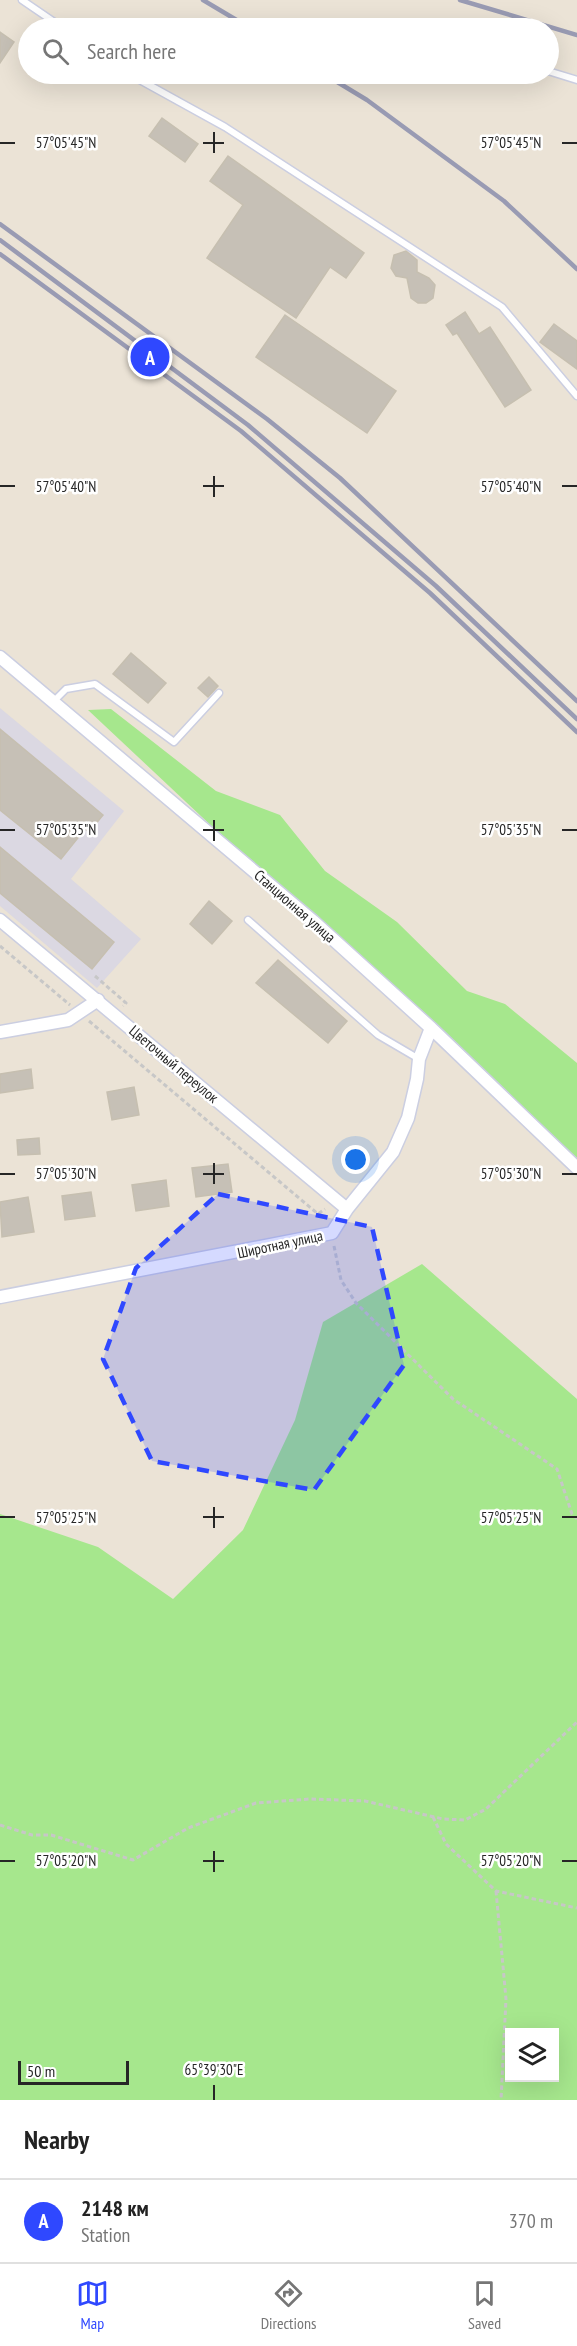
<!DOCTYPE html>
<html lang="en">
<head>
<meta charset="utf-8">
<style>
	:root { --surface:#fff; --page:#f2f2f2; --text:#222; --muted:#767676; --line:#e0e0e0; --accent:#2f48ff }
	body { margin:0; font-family:"PT Sans Narrow",sans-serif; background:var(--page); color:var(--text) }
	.controls { position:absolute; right:18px; bottom:18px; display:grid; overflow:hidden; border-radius:0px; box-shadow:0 6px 24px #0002 }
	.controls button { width:54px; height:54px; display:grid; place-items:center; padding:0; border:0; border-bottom:2px solid var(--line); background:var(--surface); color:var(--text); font:30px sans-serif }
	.scale { position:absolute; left:18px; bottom:15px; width:111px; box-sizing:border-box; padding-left:6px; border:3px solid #262626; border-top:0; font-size:16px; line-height:21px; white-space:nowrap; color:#262626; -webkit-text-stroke:4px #fff; paint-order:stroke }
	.you { position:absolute; left:356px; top:1160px; width:21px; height:21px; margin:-15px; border:4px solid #fff; border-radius:50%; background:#1a73e8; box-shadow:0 0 0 9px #1a73e833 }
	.badge { display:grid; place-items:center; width:39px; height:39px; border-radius:50%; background:var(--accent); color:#fff; font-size:20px; font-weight:700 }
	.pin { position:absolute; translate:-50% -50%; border:3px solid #fff; box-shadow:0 2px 6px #0006 }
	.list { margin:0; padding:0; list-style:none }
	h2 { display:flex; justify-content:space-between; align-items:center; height:78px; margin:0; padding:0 24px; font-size:26px }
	h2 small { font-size:20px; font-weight:400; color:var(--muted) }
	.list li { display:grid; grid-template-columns:39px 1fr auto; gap:18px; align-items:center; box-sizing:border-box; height:84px; padding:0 24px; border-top:2px solid var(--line) }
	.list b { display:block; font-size:22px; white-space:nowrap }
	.list p { margin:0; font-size:20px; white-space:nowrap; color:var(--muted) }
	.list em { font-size:20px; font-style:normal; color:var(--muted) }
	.icon { flex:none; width:33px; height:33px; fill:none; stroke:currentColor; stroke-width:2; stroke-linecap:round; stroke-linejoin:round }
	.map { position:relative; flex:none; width:577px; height:2100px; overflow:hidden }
	.search { position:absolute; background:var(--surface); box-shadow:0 6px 24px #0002; left:18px; right:18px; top:18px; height:66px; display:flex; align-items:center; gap:15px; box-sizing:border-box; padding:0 21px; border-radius:33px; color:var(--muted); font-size:22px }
	.sheet { height:162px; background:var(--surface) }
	nav { display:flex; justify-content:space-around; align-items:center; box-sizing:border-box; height:84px; border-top:2px solid var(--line); background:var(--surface); font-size:16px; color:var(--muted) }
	nav a { display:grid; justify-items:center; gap:3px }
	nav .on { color:var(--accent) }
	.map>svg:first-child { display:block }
	.industrial { fill:#dbd8e2 }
	.green { fill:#a6e78d; fill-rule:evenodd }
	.building { fill:#c6c0b6; stroke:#c6bfb0; stroke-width:1.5 }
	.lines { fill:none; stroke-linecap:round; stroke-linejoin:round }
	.lane-casing { stroke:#cbcee1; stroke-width:9 }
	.street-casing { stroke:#cbcee1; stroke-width:15 }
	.path { stroke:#c7c7c7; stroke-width:3; stroke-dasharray:4.5 3; stroke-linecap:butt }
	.lane { stroke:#fff; stroke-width:6 }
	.street { stroke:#fff; stroke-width:12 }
	.rail { stroke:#999bb3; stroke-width:4.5 }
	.marked { fill:#2f48ff; fill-opacity:0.2; stroke:#2f48ff; stroke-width:4.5; stroke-dasharray:12 8; stroke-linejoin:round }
	.ticks { fill:none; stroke:#262626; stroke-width:2 }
	.labels { text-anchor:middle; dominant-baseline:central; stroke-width:5; stroke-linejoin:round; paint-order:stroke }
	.street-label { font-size:15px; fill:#262626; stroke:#fff }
	.ticks-label { font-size:15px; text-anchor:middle; fill:#262626; stroke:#fff; stroke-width:5; stroke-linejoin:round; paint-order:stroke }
</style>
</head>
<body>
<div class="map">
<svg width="577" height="2100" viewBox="0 0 577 2100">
	<rect width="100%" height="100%" fill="#ebe3d6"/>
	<path class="industrial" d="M0 708 124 811 71 879 141 939 97 988 0 906Z"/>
	<path class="green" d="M111 709 216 791 280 815 325 871 397 922 467 991 505 1004 577 1063V1169L88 710Z
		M422 1264 577 1399V2100H0V1514L98 1547 173 1599 243 1530 295 1420 323 1322ZM554 2032V2078H510V2032Z"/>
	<path class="building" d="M0 32 14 42 0 63Z
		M162 118 198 144 185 162 149 136Z
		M228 156 364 253 346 278 330 267 296 318 207 258 243 205 210 181Z
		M406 251 417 260V272L429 278 435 285 433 298 426 303H418L411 298 407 278 396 276 391 268 394 255Z
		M465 312 479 334 490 327 531 390 505 407 457 333 453 335 446 325Z
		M285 315 396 391 367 433 256 357Z
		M554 324 577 341V369L540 342Z
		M131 653 166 683 148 703 113 674Z
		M209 677 218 686 208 697 198 688Z
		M0 729 103 815 89 832 85 829 61 859 0 810Z
		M0 847 114 942 92 969 0 893Z
		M209 901 232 921 212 944 190 924Z
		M278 960 347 1021 328 1043 256 983Z
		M31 1069 33 1088 0 1093V1074Z
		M134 1087 139 1115 112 1120 107 1092Z
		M39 1138 40 1154 18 1155 17 1140Z
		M228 1164 232 1192 196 1197 192 1168Z
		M166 1180 169 1206 136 1211 132 1185Z
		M91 1192 95 1216 65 1220 62 1196Z
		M28 1197 34 1232 2 1237 0 1202Z"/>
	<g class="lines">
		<defs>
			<path id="lane" d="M22 0 63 28
				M548 71 577 80
				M129 74 225 127 502 307 577 396
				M54 701 66 689 95 684 174 742 219 693
				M248 920 378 1035 419 1059"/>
			<path id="street" d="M0 657 313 921 431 1028 577 1168
				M0 920 347 1209
				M0 1032 68 1020 98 1000
				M0 1297 332 1233 347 1209 393 1152 408 1118 417 1079 419 1059 431 1028"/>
		</defs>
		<use href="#lane" class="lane-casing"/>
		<use href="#street" class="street-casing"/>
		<path class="path" d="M0 946 70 1005
			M95 976 126 1003 123 1006
			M89 1021 318 1214 325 1209
			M334 1246 341 1280 356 1303 453 1399 557 1469 572 1514 577 1519
			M433 1817 446 1844 496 1891 577 1908
			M0 1825 32 1835H51L133 1860 188 1828 256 1803 310 1799 365 1801 443 1819 465 1820 486 1809 577 1722
			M496 1891 506 1999 501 2100"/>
		<use href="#lane" class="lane"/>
		<use href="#street" class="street"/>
		<path class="rail" d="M203 0 250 28
			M460 0 577 35
			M324 74 367 100 504 201 577 269
			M0 224 267 419 340 478 577 701
			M0 240 248 425 436 586 577 719
			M0 254 241 431 430 593 577 732"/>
	</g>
	<path class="marked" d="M218 1194 372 1227 404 1365 314 1490 152 1461 103 1359 136 1268Z"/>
	<path class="ticks" d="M214 132V153M0 143H15M203 143H224M562 143H577M214 476V497M0 486H15M203 486H224M562 486H577M214 820V841M0 830H15M203 830H224M562 830H577M214 1163V1184M0 1174H15M203 1174H224M562 1174H577M214 1507V1528M0 1517H15M203 1517H224M562 1517H577M214 1851V1872M0 1861H15M203 1861H224M562 1861H577M214 2085V2100"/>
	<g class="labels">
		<g class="street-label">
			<text transform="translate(295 906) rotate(41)">Станционная улица</text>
			<text transform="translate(174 1064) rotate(40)">Цветочный переулок</text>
			<text transform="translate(280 1244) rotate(-12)">Широтная улица</text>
		</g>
	</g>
	<g class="ticks-label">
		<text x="66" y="148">57°05'45"N</text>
		<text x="511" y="148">57°05'45"N</text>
		<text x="66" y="492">57°05'40"N</text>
		<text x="511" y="492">57°05'40"N</text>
		<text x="66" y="835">57°05'35"N</text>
		<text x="511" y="835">57°05'35"N</text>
		<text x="66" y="1179">57°05'30"N</text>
		<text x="511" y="1179">57°05'30"N</text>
		<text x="66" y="1523">57°05'25"N</text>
		<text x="511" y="1523">57°05'25"N</text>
		<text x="66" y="1866">57°05'20"N</text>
		<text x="511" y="1866">57°05'20"N</text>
		<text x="214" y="2075">65°39'30"E</text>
	</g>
</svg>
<div class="controls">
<button><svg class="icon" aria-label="layers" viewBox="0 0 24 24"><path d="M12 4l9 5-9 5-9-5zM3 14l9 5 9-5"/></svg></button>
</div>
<div class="scale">50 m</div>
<div class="you"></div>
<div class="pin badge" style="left:150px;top:357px">A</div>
<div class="search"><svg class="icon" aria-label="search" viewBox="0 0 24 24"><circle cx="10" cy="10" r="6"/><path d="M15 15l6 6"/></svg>Search here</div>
</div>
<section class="sheet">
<h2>Nearby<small></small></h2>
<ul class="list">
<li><span class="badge">A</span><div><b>2148 км</b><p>Station</p></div><em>370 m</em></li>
</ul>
</section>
<nav>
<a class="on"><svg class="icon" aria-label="map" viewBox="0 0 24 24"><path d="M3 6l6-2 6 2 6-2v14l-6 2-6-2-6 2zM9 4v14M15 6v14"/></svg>Map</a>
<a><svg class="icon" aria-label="directions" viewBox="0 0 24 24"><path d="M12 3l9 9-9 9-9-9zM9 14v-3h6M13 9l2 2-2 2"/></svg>Directions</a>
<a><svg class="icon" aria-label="saved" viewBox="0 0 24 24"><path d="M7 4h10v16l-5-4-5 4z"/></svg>Saved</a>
</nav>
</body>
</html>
